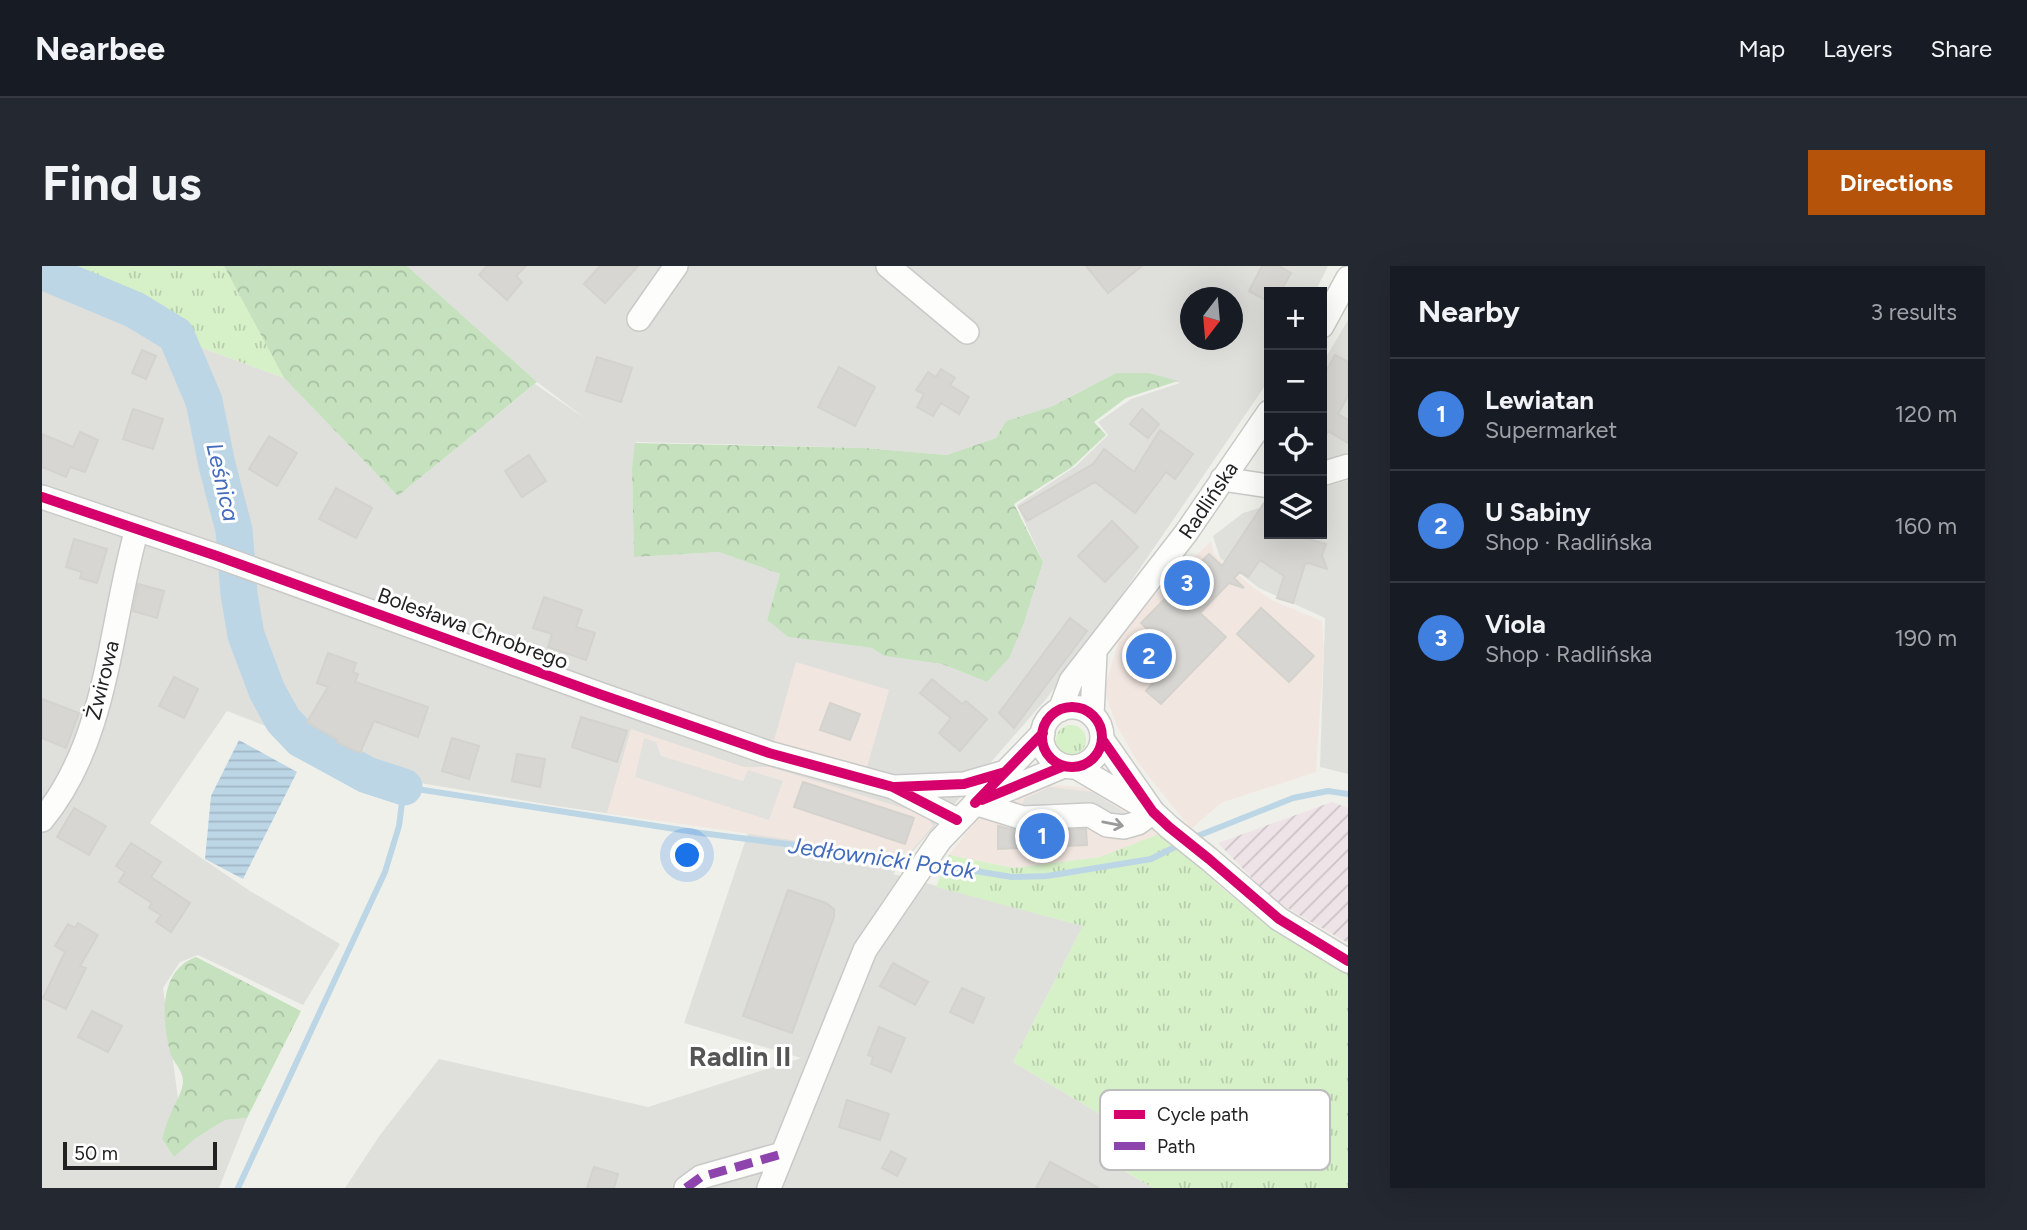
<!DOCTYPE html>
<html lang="en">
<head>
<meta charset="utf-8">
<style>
	:root { --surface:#171b24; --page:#242831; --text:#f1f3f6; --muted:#9ea1a6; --line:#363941; --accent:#b45309 }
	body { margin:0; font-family:Figtree,sans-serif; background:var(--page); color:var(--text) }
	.controls { position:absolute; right:21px; top:21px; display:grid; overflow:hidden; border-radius:0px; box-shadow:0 7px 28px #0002 }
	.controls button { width:63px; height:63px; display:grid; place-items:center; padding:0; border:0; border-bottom:2px solid var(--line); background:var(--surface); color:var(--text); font:35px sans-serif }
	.compass { position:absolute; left:1138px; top:21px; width:63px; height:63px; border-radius:50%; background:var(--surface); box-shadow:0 7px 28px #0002; rotate:196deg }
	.scale { position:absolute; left:21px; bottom:18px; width:154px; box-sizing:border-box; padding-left:7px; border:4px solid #222; border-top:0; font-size:19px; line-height:24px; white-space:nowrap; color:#222; -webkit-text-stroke:5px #fff; paint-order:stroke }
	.you { position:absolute; left:646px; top:590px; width:24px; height:24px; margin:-18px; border:5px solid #fff; border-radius:50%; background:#1a73e8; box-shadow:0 0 0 10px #1a73e833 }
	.badge { display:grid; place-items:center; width:46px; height:46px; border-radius:50%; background:var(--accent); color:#fff; font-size:23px; font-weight:700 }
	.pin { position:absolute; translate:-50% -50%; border:4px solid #fff; box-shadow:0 2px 7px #0006 }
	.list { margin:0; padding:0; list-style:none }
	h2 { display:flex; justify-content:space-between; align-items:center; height:91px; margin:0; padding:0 28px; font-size:30px }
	h2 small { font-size:23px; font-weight:400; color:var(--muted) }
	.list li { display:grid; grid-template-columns:46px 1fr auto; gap:21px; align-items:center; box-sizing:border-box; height:112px; padding:0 28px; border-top:2px solid var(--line) }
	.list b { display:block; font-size:26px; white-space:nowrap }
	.list p { margin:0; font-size:23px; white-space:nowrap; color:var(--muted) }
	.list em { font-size:23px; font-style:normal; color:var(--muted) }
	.icon { flex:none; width:38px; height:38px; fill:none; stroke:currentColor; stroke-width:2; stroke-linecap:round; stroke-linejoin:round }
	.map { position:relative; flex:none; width:1306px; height:922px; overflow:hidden; border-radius:0px }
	header { display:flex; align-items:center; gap:42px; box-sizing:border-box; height:98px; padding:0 35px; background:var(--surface); border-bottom:2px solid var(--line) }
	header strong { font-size:33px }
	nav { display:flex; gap:38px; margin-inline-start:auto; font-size:24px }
	.intro { display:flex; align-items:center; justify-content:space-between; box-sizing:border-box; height:168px; padding:0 42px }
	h1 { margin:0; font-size:49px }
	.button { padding:18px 32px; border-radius:0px; background:var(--accent); color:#fff; font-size:24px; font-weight:700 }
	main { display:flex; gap:42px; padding:0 42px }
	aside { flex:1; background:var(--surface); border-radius:0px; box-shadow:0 7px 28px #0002 }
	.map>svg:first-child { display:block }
	.residential { fill:#dfdfdc; fill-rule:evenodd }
	.commercial { fill:#f2e6e0 }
	.industrial { fill:url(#industrial-furrows) }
	.grass { fill:url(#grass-tufts) }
	.forest { fill:url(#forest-crowns) }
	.parking { fill:#e1e1de }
	.water { fill:url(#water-rules) }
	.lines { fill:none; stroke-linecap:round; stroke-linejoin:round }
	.stream { stroke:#bcd6e6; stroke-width:6 }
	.river { stroke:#bcd6e6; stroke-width:37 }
	.building { fill:#d7d6d2; stroke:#d4d2cc; stroke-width:2 }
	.minor-casing { stroke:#c9c9c7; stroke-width:26 }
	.minor { stroke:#fdfdfc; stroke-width:23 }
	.quiet { stroke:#8e44ad; stroke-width:9; stroke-dasharray:18 9; stroke-linecap:butt }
	.cycleway-casing { stroke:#fff; stroke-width:15 }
	.cycleway { stroke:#d6006c; stroke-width:10 }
	.oneway { stroke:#9a9a9a }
	.labels { text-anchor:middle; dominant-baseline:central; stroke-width:6; stroke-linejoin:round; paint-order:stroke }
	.street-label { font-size:21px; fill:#222; stroke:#fff }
	.water-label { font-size:23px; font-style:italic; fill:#446cbc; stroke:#fff }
	.district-label { font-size:28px; font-weight:bold; fill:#555; stroke:#fff }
	.key { fill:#fff; stroke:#bdbdbd; stroke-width:2 }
	.key-label { font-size:19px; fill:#222 }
</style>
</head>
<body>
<header>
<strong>Nearbee</strong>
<nav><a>Map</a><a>Layers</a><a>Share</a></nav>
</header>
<div class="intro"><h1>Find us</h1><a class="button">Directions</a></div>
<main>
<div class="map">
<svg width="1306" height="922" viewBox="0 0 1306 922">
	<defs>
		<pattern id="industrial-furrows" width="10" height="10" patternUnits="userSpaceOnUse" patternTransform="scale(1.75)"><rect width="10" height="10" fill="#eee4e8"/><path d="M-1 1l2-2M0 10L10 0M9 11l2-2" fill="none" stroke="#ccc3c7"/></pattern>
		<pattern id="grass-tufts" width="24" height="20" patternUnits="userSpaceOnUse" patternTransform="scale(1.75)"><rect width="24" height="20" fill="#d6f0c8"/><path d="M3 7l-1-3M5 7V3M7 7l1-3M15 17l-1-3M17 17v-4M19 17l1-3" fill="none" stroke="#b7ceac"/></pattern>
		<pattern id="forest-crowns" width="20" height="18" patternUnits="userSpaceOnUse" patternTransform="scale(1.75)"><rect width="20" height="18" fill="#c5e1be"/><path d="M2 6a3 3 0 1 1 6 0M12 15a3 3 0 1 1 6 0" fill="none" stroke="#a9c1a3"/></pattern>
		<pattern id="water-rules" width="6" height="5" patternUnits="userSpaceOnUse" patternTransform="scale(1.75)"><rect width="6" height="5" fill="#bcd6e6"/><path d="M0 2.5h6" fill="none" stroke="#a1b7c5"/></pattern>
	</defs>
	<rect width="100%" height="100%" fill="#f0f0eb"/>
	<path class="residential" d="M365 0H1286L1273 26H1227V114L1068 346 1005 432 851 608 1041 660 971 796 1101 874 1084 906 1111 922H303L338 869 397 793 606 841 759 792 642 757 706 567 521 541 366 515 185 445 108 557 208 625 298 678 261 739 156 689 138 696 121 722 136 832 120 873 132 891 154 872 183 854 205 852 177 922H0V23L242 112 356 230 493 118 544 153 495 116ZM1148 32H1190V74H1148ZM1074 107H1107L1138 117 1089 133 1056 156 1066 169 1034 200 975 239 1001 296 982 357 967 391 945 416 900 398 842 390 830 382 746 371 725 354 738 308 677 286 592 291 590 202 594 176 822 182 905 189 954 172 964 155 1011 140Z
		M1306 54V186L1280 195V98Z
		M1306 214V508L1278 501 1283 352 1217 322 1178 292 1171 270 1201 247 1227 239V268H1280V222Z"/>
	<path class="commercial" d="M1169 275 1172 288 1212 322 1232 335 1280 355 1282 386 1274 506 1179 537 1149 563 1096 497 1075 460 1062 425 1077 373 1112 330Z
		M754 396 847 424 825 501 731 478Z
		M589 463 702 501H728L884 549 891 560 864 591 565 547Z
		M1018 519 1048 522 1120 567 1058 591 972 602 907 589 932 557 960 536 1002 520Z"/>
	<path class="industrial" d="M1290 536 1306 542V677L1231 634 1176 577Z"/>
	<path class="grass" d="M0 0H182L242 112 0 23Z
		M1014 474a15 15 0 1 1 30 0a15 15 0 1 1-30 0Z
		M1120 567 1181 623 1215 650 1306 705V922H1111L1084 906 1101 874 971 796 1041 660 894 621 907 589 972 602 1058 591Z"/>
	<path class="forest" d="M182 0H365L495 116 356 230 242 112Z
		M1074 107H1107L1136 115 1084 132 1052 156 1064 169 1030 201 972 238 1001 296 982 357 967 392 945 416 900 398 842 390 830 382 746 371 725 354 738 308 677 286 592 291 590 202 593 177 822 182 905 189 954 172 964 155 1011 140Z
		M154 691 259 745 205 852 183 854 154 872 132 891 120 873C123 864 125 855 129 847 133 837 140 827 141 816 141 803 131 797 128 786 120 753 116 705 154 691Z"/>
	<path class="parking" d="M602 472 614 476 619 490 701 515 706 504 741 515 727 554 593 511Z
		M1008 521 1050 526 1087 549 1079 555 1041 537H1007L980 543 982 533Z"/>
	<path class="water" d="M197 474 255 506 201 613 163 593 169 530Z"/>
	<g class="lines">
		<path class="stream" d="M1148 573 1251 532 1286 525 1306 528
			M890 598 970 611 1005 610 1109 593 1139 578
			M196 922 343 606 357 560 362 521 659 567 876 595"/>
		<path class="river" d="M0 5 93 44 134 69 162 135 175 199 192 264 197 328 204 369 225 425 241 454 259 473 325 509 362 521"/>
	</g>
	<path class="building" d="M445 0H484L474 10 480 16 465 34 437 9Z
		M558 0H596L563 37 542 18Z
		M1044 0H1100L1066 27Z
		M1220 0H1237L1249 7 1238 26H1227V36L1207 25Z
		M100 84 114 90 104 113 90 107Z
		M1293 89 1306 96V130L1296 148 1306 154V177L1286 165 1280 176V113Z
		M555 91 590 102 579 136 544 125Z
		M797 101 833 121 813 160 776 141Z
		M899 103 913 112 908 119 927 131 917 148 899 137 891 150 875 141 882 128 874 124 886 106 894 111Z
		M91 143 121 153 111 183 81 173Z
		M1100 143 1117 158 1106 172 1088 158Z
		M1118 164 1151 188 1133 213 1124 206 1093 247 1053 216 985 255 977 241 1051 198 1062 183 1092 206Z
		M38 166 56 174 43 206 28 201 24 211 0 201V168L31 181Z
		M227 170 255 187 235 220 207 203Z
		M487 189 504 215 480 231 463 205Z
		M294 222 330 242 314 272 277 253Z
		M1224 234H1227V268H1248L1284 278 1280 289 1285 303 1267 297 1263 298 1251 337 1235 332 1242 310 1218 294 1206 311 1198 306 1192 312 1202 322 1187 317 1158 347 1184 371 1119 438 1104 425 1119 408 1098 387 1114 372 1099 357 1167 288 1180 300Z
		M1070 255 1096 281 1063 316 1036 290Z
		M32 273 65 283 55 317 38 312 40 306 24 301Z
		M96 318 122 325 115 352 91 345Z
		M502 331 540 344 534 361 553 367 544 394 506 381 510 368 491 362Z
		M1219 342 1272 390 1247 416 1195 368Z
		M1028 352 1045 365 972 462 957 447Z
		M286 387 314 397 311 406 316 408 313 416 386 441 376 471 332 455 318 487 295 476 296 474 265 456 286 421 275 417Z
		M132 411 156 423 142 452 117 440Z
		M890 413 920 438 924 435 945 453 918 485 897 467 909 452 878 427Z
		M0 433 37 447 24 482 0 472Z
		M788 437 818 448 808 474 778 464Z
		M539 451 585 465 575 496 530 481Z
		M410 472 437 480 427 513 400 505Z
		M475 488 503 493 498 521 470 515Z
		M761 516 872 552 863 578 752 541Z
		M32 542 64 560 47 589 15 571Z
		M956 560 982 566 1044 563 1045 579 956 583Z
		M89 577 119 596 109 611 148 637 129 666 114 656 119 649 107 642 110 637 77 616 83 606 74 600Z
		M746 624 784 637 792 643V651L750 767 701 750Z
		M36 657 56 669 38 700 44 702 24 743 1 732 23 686 13 680 26 658 33 662Z
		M851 697 886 716 873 739 838 720Z
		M920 722 942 732 931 757 908 746Z
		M50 745 80 760 66 786 36 771Z
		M837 761 863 772 849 806 829 798 831 791 826 789Z
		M805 834 847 848 838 874 797 861Z
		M849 885 864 893 855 910 840 902Z
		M1008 896 1057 922H994Z
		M552 901 576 908 572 922H545Z"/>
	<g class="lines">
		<defs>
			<path id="minor" d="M846 0 925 66
				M597 53 634 0
				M1280 60 1306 12
				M1280 208 1306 200
				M1180 213 1227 220
				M0 231 175 290 560 429 727 487 851 521 915 554
				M1000 471a30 30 0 1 1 60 0a30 30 0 1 1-60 0Z
				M1018 444 1029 415 1144 267 1227 146
				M1050 449 1053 387
				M1060 473 1111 546 1127 561 1167 593 1237 653 1306 695
				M1034 501 1104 542
				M853 521 922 518 960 507
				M943 533 1022 500
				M933 537 981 552 1048 549 1065 559 1082 561 1096 557 1111 546
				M0 554C67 473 67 360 95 263
				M644 922 659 911 740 888
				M727 922 823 684 898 574 1001 467"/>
		</defs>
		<use href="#minor" class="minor-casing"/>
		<use href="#minor" class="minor"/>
		<path class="quiet" d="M644 922 659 911 740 888"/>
		<defs>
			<path id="cycleway" d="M0 231 175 290 560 429 727 487 851 521 915 554
				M1000 471a30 30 0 1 1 60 0a30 30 0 1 1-60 0Z
				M1060 473 1111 546 1127 561 1167 593 1237 653 1306 695
				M853 521 922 518 963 506
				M940 534 1022 500
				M933 537 1001 467"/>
		</defs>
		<use href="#cycleway" class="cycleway-casing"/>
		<use href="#cycleway" class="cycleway"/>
	</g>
	<defs><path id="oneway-shaft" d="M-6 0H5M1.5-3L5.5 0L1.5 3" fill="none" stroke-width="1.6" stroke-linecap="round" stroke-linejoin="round" transform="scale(1.75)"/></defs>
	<use class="oneway" href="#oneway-shaft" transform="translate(1071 558) rotate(11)"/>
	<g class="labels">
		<g class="street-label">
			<text transform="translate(1166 234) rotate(-56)">Radlińska</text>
			<text transform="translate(431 362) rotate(20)">Bolesława Chrobrego</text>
			<text transform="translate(60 414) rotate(-76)">Żwirowa</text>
		</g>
		<g class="water-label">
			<text transform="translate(181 216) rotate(77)">Leśnica</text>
			<text transform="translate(840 592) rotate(8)">Jedłownicki Potok</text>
		</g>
		<g class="district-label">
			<text x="698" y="790">Radlin II</text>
		</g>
	</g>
	<rect x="1058" y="824" width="230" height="80" rx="10" class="key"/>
	<rect x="1072" y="844" width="31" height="9" fill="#d6006c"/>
	<rect x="1072" y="876" width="31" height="8" fill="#8e44ad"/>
	<g class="key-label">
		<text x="1115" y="855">Cycle path</text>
		<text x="1115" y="887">Path</text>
	</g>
</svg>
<div class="controls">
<button>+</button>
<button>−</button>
<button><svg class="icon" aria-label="locate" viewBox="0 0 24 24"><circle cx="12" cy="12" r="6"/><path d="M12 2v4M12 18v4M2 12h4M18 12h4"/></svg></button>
<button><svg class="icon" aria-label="layers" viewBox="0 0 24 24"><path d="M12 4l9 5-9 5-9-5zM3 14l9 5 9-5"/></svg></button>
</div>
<svg class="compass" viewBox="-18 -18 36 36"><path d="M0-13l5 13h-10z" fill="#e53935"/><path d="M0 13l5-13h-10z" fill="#9ea1a6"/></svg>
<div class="scale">50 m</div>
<div class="you"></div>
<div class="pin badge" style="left:1000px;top:570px;background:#3f7fe0">1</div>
<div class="pin badge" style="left:1107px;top:390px;background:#3f7fe0">2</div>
<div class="pin badge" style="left:1145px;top:317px;background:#3f7fe0">3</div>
</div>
<aside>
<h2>Nearby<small>3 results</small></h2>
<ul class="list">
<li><span class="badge" style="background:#3f7fe0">1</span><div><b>Lewiatan</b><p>Supermarket</p></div><em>120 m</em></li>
<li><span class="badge" style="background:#3f7fe0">2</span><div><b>U Sabiny</b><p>Shop · Radlińska</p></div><em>160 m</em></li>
<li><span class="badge" style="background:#3f7fe0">3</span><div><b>Viola</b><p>Shop · Radlińska</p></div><em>190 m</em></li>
</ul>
</aside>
</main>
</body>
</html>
